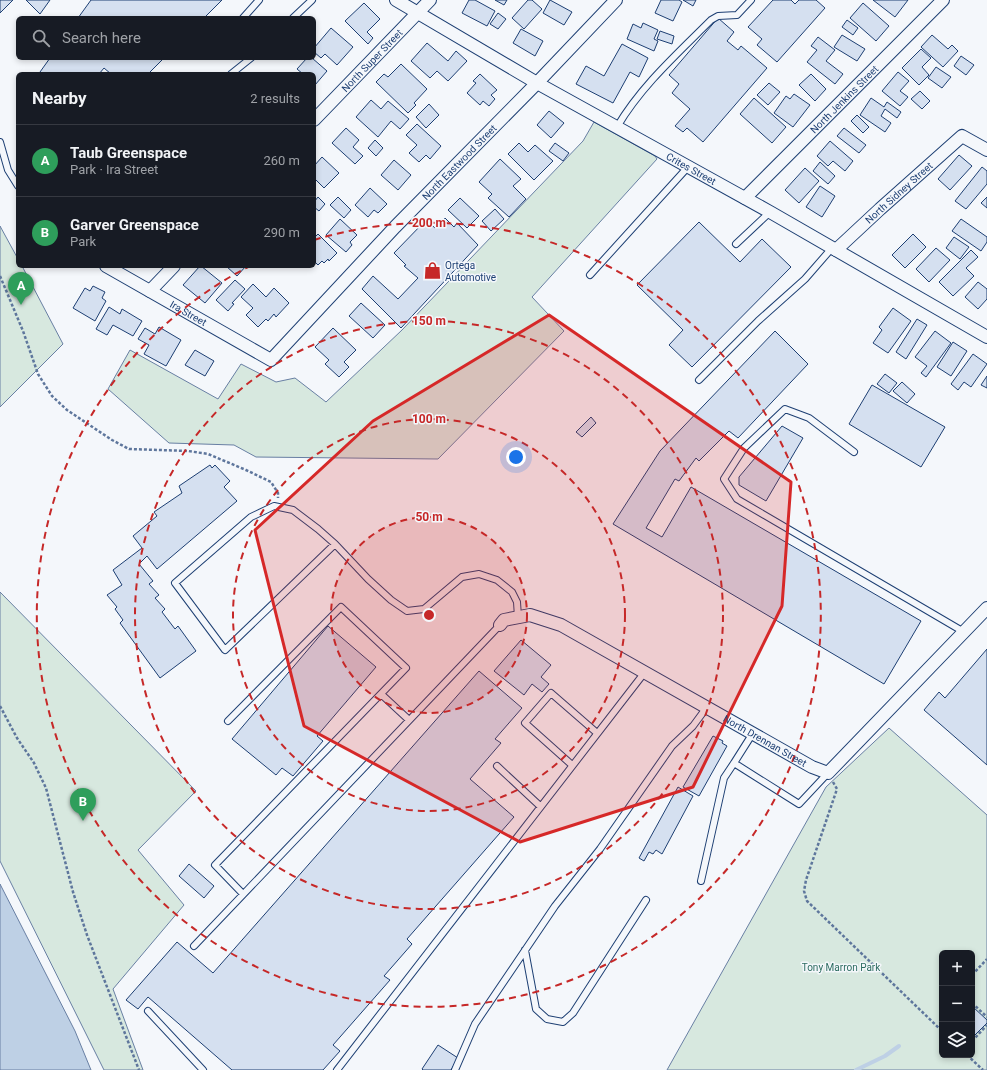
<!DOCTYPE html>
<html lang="en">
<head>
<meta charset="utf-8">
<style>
	:root { --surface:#171b24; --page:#20242c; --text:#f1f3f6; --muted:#9ea1a6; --line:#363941; --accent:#7c3aed }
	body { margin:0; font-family:Roboto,sans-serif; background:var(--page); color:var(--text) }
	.controls { position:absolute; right:12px; bottom:12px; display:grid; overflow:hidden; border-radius:6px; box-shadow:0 2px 6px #0003 }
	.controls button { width:36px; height:36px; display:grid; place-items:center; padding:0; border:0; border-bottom:1px solid var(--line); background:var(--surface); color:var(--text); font:20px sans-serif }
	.you { position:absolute; left:516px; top:457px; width:14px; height:14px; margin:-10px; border:3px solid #fff; border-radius:50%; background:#1a73e8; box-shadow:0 0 0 6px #1a73e833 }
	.badge { display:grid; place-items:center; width:26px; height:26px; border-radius:50%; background:var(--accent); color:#fff; font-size:13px; font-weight:700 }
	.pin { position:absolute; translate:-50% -33px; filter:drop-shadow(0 1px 2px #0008) }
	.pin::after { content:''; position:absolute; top:21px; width:14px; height:12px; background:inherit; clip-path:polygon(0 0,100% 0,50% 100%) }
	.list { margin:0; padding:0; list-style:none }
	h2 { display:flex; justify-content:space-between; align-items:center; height:52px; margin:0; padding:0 16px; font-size:17px }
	h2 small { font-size:13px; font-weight:400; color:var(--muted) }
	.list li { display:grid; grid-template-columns:26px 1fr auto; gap:12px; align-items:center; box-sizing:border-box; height:72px; padding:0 16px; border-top:1px solid var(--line) }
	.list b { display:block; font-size:15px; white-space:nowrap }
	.list p { margin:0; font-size:13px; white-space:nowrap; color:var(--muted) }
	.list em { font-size:13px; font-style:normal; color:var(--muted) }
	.icon { flex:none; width:22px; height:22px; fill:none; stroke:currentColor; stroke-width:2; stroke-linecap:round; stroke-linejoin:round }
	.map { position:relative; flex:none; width:987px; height:1070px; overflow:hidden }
	.search { position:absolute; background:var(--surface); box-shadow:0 2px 6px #0003; left:16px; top:16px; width:300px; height:44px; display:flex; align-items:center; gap:10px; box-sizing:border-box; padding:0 14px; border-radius:6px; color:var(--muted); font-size:15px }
	.panel { position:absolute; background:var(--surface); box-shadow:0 2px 6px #0003; left:16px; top:72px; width:300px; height:196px; border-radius:6px }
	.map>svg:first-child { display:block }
	.green { fill:#d7e8df; stroke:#687fa3; fill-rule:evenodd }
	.water { fill:#bed0e5; stroke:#687fa3 }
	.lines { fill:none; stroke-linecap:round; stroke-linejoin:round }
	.stream { stroke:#bed0e5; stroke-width:4 }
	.building { fill:#d5e0f0; stroke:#1d3f73 }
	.service-casing { stroke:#1d3f73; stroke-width:8 }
	.minor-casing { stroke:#1d3f73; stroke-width:14 }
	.path { stroke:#5e769c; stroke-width:2.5; stroke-dasharray:3 2; stroke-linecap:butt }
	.service { stroke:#f4f7fb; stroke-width:6 }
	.minor { stroke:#f4f7fb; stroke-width:12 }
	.marked { fill:#d62828; fill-opacity:0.2; stroke:#d62828; stroke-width:3; stroke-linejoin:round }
	.ring { fill:none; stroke:#c62828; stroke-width:2; stroke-dasharray:7 5 }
	.labels { text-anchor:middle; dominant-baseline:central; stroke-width:3; stroke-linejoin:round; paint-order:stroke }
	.street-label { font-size:10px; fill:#1d3f73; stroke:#f4f7fb }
	.poi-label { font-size:10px; fill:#1d3f73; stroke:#f4f7fb; text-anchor:start }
	.park-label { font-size:10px; fill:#2c6c60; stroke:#f4f7fb }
	.centre { fill:#c62828; stroke:#f4f7fb; stroke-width:2 }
	.ring-label { font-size:12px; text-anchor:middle; font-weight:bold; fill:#c62828; stroke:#f4f7fb; stroke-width:3; stroke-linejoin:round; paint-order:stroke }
</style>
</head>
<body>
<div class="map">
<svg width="987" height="1070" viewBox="0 0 987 1070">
	<rect width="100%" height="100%" fill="#f4f7fb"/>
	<path class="green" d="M594 122 655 156 657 159 532 297 564 331 438 459 256 457 234 445 169 443 108 389 130 350 218 399 241 364 276 382 295 378 326 402 402 330 583 141Z
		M0 226 18 259V266H22L63 344 0 407Z
		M0 592 196 791 138 850 184 905 113 989 143 1070H104L0 861Z
		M889 728 987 815V1070H667L826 787ZM942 953H972V1055H942Z"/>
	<path class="water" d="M0 884 75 1031 91 1070H0Z"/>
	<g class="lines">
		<path class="stream" d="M856 1070 885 1056 899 1046"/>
	</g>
	<path class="building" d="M0 0H13L0 13Z
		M26 0H50L40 14Z
		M91 0H222L204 18H78Z
		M469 0H475L495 11 487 26 462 13Z
		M495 0H507L504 5Z
		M528 0H532L542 9 524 29 512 18Z
		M550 0 572 12 564 25 543 13Z
		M661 0H679L682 2 673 21 655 13Z
		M683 0H696L693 6Z
		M773 0H791L795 4 799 0H816L825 8 777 62 757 45 762 39 748 27Z
		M873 0H908L895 17Z
		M364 3 380 19 367 32 373 38 368 44 345 21Z
		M863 3 889 26 876 41 850 18Z
		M498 13 506 19 498 29 490 24Z
		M718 18 734 32 727 41 738 50 741 46 767 68 703 142 687 128 683 132 675 126 690 109 672 93 679 84 669 75Z
		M847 20 858 28 853 35 842 27Z
		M643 23 658 30 654 39 658 41 654 51 627 39 633 24 641 28Z
		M331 28 353 47 337 65 325 54 321 58 314 52V48Z
		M521 29 543 41 535 56 513 43Z
		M660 31 674 36 672 44 657 39Z
		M842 35 865 49 857 61 834 47Z
		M932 35 948 49 952 45 958 51 943 67 921 47Z
		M818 37 835 50 826 61 843 74 835 84 807 62 817 50 811 46Z
		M427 43 448 61 456 51 467 61 448 81 437 71 430 78 411 61Z
		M622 44 648 58 639 77 630 72 613 103 576 84 586 66 604 76Z
		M921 49 931 58 922 67 929 75 919 85 902 68Z
		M961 56 974 65 966 75 954 66Z
		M50 58H164L148 74H111L104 68 99 74H43L40 72Z
		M307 58H312L327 71 315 85 314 74H303L297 69Z
		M401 64 427 89 414 103 416 105 408 113 376 82 384 74 388 77Z
		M936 67 951 77 942 88 928 78Z
		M898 72 909 81 900 91 908 97 900 106 882 91Z
		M480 74 497 90 491 95 495 99 489 106 483 101 480 105 467 93 476 83 473 81Z
		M811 74 826 89 815 101 799 85Z
		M769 83 780 92 768 105 757 95Z
		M920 91 930 101 922 109 911 99Z
		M794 94 810 105 793 127 774 113 786 96 790 99Z
		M754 98 786 127 772 143 740 114Z
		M871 98 884 107 887 102 901 112 897 118 885 109 881 116 891 123 885 132 860 115Z
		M371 100 381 109 388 101 409 119 400 129 391 121 378 137 356 117Z
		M429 104 439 115 426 128 416 117Z
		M549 111 564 123 551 138 537 125Z
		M857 115 869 127 863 133 851 121Z
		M417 124 441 146 430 159 426 155 419 162 409 153 417 145 406 135Z
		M346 128 359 140 353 147 363 156 355 164 332 143Z
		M844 128 866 145 859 153 837 136Z
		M375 140 383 148 376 156 368 148Z
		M830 141 853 161 845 171 833 161 828 166 817 156Z
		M519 143 528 152 535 145 553 161 534 180 508 154Z
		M555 143 569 153 563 161 549 151Z
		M959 155 972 166 950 190 938 179Z
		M322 157 339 173 324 188 314 178V166Z
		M500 159 521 179 513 186 526 199 509 217 488 198 492 194 479 182Z
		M394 160 411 175 398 190 381 175Z
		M820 162 835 176 828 184 813 171Z
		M982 167 987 171V184L966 209 955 201Z
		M805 168 819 181 799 203 785 190Z
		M820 186 835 196 822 217 806 207Z
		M370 188 387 204 378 213 374 210 368 217 355 205Z
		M318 197 325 204 319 211 314 207V202Z
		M338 197 351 210 344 218 330 205Z
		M987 197V208L981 203Z
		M460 198 479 216 467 228 448 210Z
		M495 209 504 219 491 231 482 221Z
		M445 218 454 227 457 223 478 245 401 328 362 289 373 276 398 299 418 278 404 266 406 265 394 253 426 220 435 228Z
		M340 219 357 235 350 242 352 245 346 252 326 235Z
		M961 219 987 237V242L981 251 952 231Z
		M699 222 740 262 762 239 791 267 692 367 669 345 683 330 637 285Z
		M318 234 337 253 329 261 328 259 324 263 322 261 318 265 314 261V238Z
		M913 234 926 247 905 268 892 255Z
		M954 237 969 247 960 259 946 248Z
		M936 248 950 260 929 282 916 269Z
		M971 250 978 257 966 268 974 276 953 296 939 282Z
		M200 266H201L222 283 205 303 183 285Z
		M226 266H246L237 276Z
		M235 280 245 289 232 303 234 304 228 311 216 300Z
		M978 282 987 289V299L978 309 965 297Z
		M253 284 266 297 274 288 289 303 276 317 274 314 268 321 266 319 258 327 246 315 253 308 241 297Z
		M93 286 105 292 102 298 106 301 95 321 73 308 85 288 90 291Z
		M361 303 385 325 373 338 349 316Z
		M109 307 120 314 122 309 142 321 133 336 113 325 107 335 96 329Z
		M893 308 911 321 888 353 873 343 882 330 879 327Z
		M917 319 927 325 906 359 896 352Z
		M159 327 181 340 166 366 144 354 149 345 138 339 145 328 155 334Z
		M333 328 356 350 344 362 349 367 339 377 325 364 329 360 315 347Z
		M775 331 808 364 738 438 729 431 699 461 696 458 679 481 675 479 646 528 662 537 691 487 921 621 884 684 613 524 660 451Z
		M935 331 951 343 926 377 921 373 927 366 915 357Z
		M953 342 967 351 951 376 937 367Z
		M195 350 214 361 205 376 185 365Z
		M973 354 987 364 971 387 964 382 958 390 951 384Z
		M885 374 897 383 889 393 877 384Z
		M987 376V388L981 385Z
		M902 382 915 394 907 403 893 391Z
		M872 385 945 427 921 467 849 424Z
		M591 417 596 423 582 437 576 432Z
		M782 426 803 438 766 501 739 485V477Z
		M210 465 212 468 215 465 230 481 224 487 237 501 157 569 147 556 139 564 153 581 149 584 159 595 155 598 165 609 162 612 175 629 178 626 196 651 160 678 120 623 123 620 115 609 117 607 107 595 122 585 113 570 142 548 133 536 157 516 154 512 182 493 179 486Z
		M328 626 376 667 317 736 323 741 293 776 282 768 276 775 232 739Z
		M521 640 551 665 541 677 549 684 542 692 532 684 524 695 494 671Z
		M987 649V765L924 710 939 692 945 698Z
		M479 671 522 708 495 739 501 743 470 779 514 817 407 939 412 944 384 976 390 980 333 1045 340 1051 323 1070H232L148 997 138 1009 126 1000 177 942 213 973Z
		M713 736 723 741 722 743 727 746 699 796 683 787Z
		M678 787 693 796 662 854 656 850 653 854 649 852 644 861 639 858Z
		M189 864 214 886 204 898 179 876Z
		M972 1006 987 1020V1023L975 1035 972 1032Z
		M438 1045 458 1058 451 1070H423L422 1069Z"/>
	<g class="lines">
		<defs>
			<path id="service" d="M243 18 259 0
				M293 18 312 0
				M231 74 251 58
				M617 127C641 86 678 53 711 20L718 16 737 15 751 0
				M0 142 8 170 18 186
				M736 244 770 212
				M590 275 688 167
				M699 380 758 321 805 279 832 248
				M854 452 809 418 785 409 744 448 724 479 737 499 964 632
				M335 544 225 650 175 583 251 517 274 506 293 510 318 529 335 544 368 579 391 600 407 611 424 609 462 577 479 574 497 580 512 592 517 602 518 617
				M381 694 409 720
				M228 721 341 607 406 668 215 865 243 894
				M753 733 734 763 799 804 828 773
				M572 765 525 723 551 693 597 733
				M497 766 540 806
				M701 881 724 778 734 763
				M194 946 500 625
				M525 950 536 1009 547 1019 563 1022 573 1013 646 900
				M148 1011 203 1070
				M337 1070 645 672
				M455 1070 475 1024 555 906 600 849 672 746 693 726 707 707"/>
			<g id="minor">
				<path id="s1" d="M396 0 537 83 770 212 987 337"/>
				<path id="s2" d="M314 120 430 0"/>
				<path id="s3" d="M745 198 943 0"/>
				<path id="s4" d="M836 250 880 209 962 136 987 150"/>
				<path id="s5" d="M106 266 271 360 395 227 537 83 616 0"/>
				<path d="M150 291 174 266"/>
				<path id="s6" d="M500 625 504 620 530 615 561 625 812 767 828 773 987 608"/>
			</g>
		</defs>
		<use href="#service" class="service-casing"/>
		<use href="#minor" class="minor-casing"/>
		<path class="path" d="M0 276 23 331 38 374 52 396 67 410 112 440 129 449 188 451 208 454 246 470 271 482 278 493V498
			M0 706 17 738 34 763 46 788 73 892 87 935 139 1070
			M833 782 837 789 806 880 804 891 807 901 942 1031
			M972 975 987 959
			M972 1003 987 1017
			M972 1035 975 1038 987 1025
			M967 1055 983 1070"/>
		<use href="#service" class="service"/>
		<use href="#minor" class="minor"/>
	</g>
	<path class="marked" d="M549 315 791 482 782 606 693 787 520 842 304 726 255 530 373 421Z"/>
	<circle cx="429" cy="615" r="98" fill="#c62828" fill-opacity=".12"/>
	<g class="ring">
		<circle cx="429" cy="615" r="98"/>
		<circle cx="429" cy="615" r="196"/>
		<circle cx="429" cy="615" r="294"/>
		<path d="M314 240A392 392 0 1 1 248 267"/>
	</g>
	<defs>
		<symbol id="shop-bare" viewBox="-9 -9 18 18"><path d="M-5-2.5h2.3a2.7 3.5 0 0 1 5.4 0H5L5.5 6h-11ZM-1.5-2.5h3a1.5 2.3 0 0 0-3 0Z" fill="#c62828" stroke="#f4f7fb" stroke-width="2.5" paint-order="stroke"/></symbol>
	</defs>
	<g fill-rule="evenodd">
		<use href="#shop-bare" x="420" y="258" width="25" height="25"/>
	</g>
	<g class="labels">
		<g class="street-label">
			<text stroke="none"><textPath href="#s2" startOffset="83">North Super Street</textPath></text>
			<text stroke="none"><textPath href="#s3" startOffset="140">North Jenkins Street</textPath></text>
			<text stroke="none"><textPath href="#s5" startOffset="463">North Eastwood Street</textPath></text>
			<text stroke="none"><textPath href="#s1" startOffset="340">Crites Street</textPath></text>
			<text stroke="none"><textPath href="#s4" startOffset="85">North Sidney Street</textPath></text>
			<text stroke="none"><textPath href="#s5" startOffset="95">Ira Street</textPath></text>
			<text stroke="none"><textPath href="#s6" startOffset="300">North Drennan Street</textPath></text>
		</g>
		<g class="poi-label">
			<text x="445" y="265">Ortega<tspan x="445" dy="12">Automotive</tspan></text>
		</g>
		<g class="park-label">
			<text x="841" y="967">Tony Marron Park</text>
		</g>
	</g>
	<circle cx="429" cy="615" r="6" class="centre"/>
	<g class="ring-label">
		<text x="429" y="227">200 m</text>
		<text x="429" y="325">150 m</text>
		<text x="429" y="423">100 m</text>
		<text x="429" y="521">50 m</text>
	</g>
</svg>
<div class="controls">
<button>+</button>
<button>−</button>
<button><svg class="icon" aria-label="layers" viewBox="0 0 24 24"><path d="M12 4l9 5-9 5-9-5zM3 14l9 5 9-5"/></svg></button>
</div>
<div class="you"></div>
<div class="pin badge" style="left:21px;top:305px;background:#2e9e5b">A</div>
<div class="pin badge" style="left:83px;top:821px;background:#2e9e5b">B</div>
<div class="search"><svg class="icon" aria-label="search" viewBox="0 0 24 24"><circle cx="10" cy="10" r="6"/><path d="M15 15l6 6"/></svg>Search here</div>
<section class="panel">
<h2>Nearby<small>2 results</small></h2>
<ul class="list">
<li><span class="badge" style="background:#2e9e5b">A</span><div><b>Taub Greenspace</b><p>Park · Ira Street</p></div><em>260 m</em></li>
<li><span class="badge" style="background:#2e9e5b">B</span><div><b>Garver Greenspace</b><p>Park</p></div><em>290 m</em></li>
</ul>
</section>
</div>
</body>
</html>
